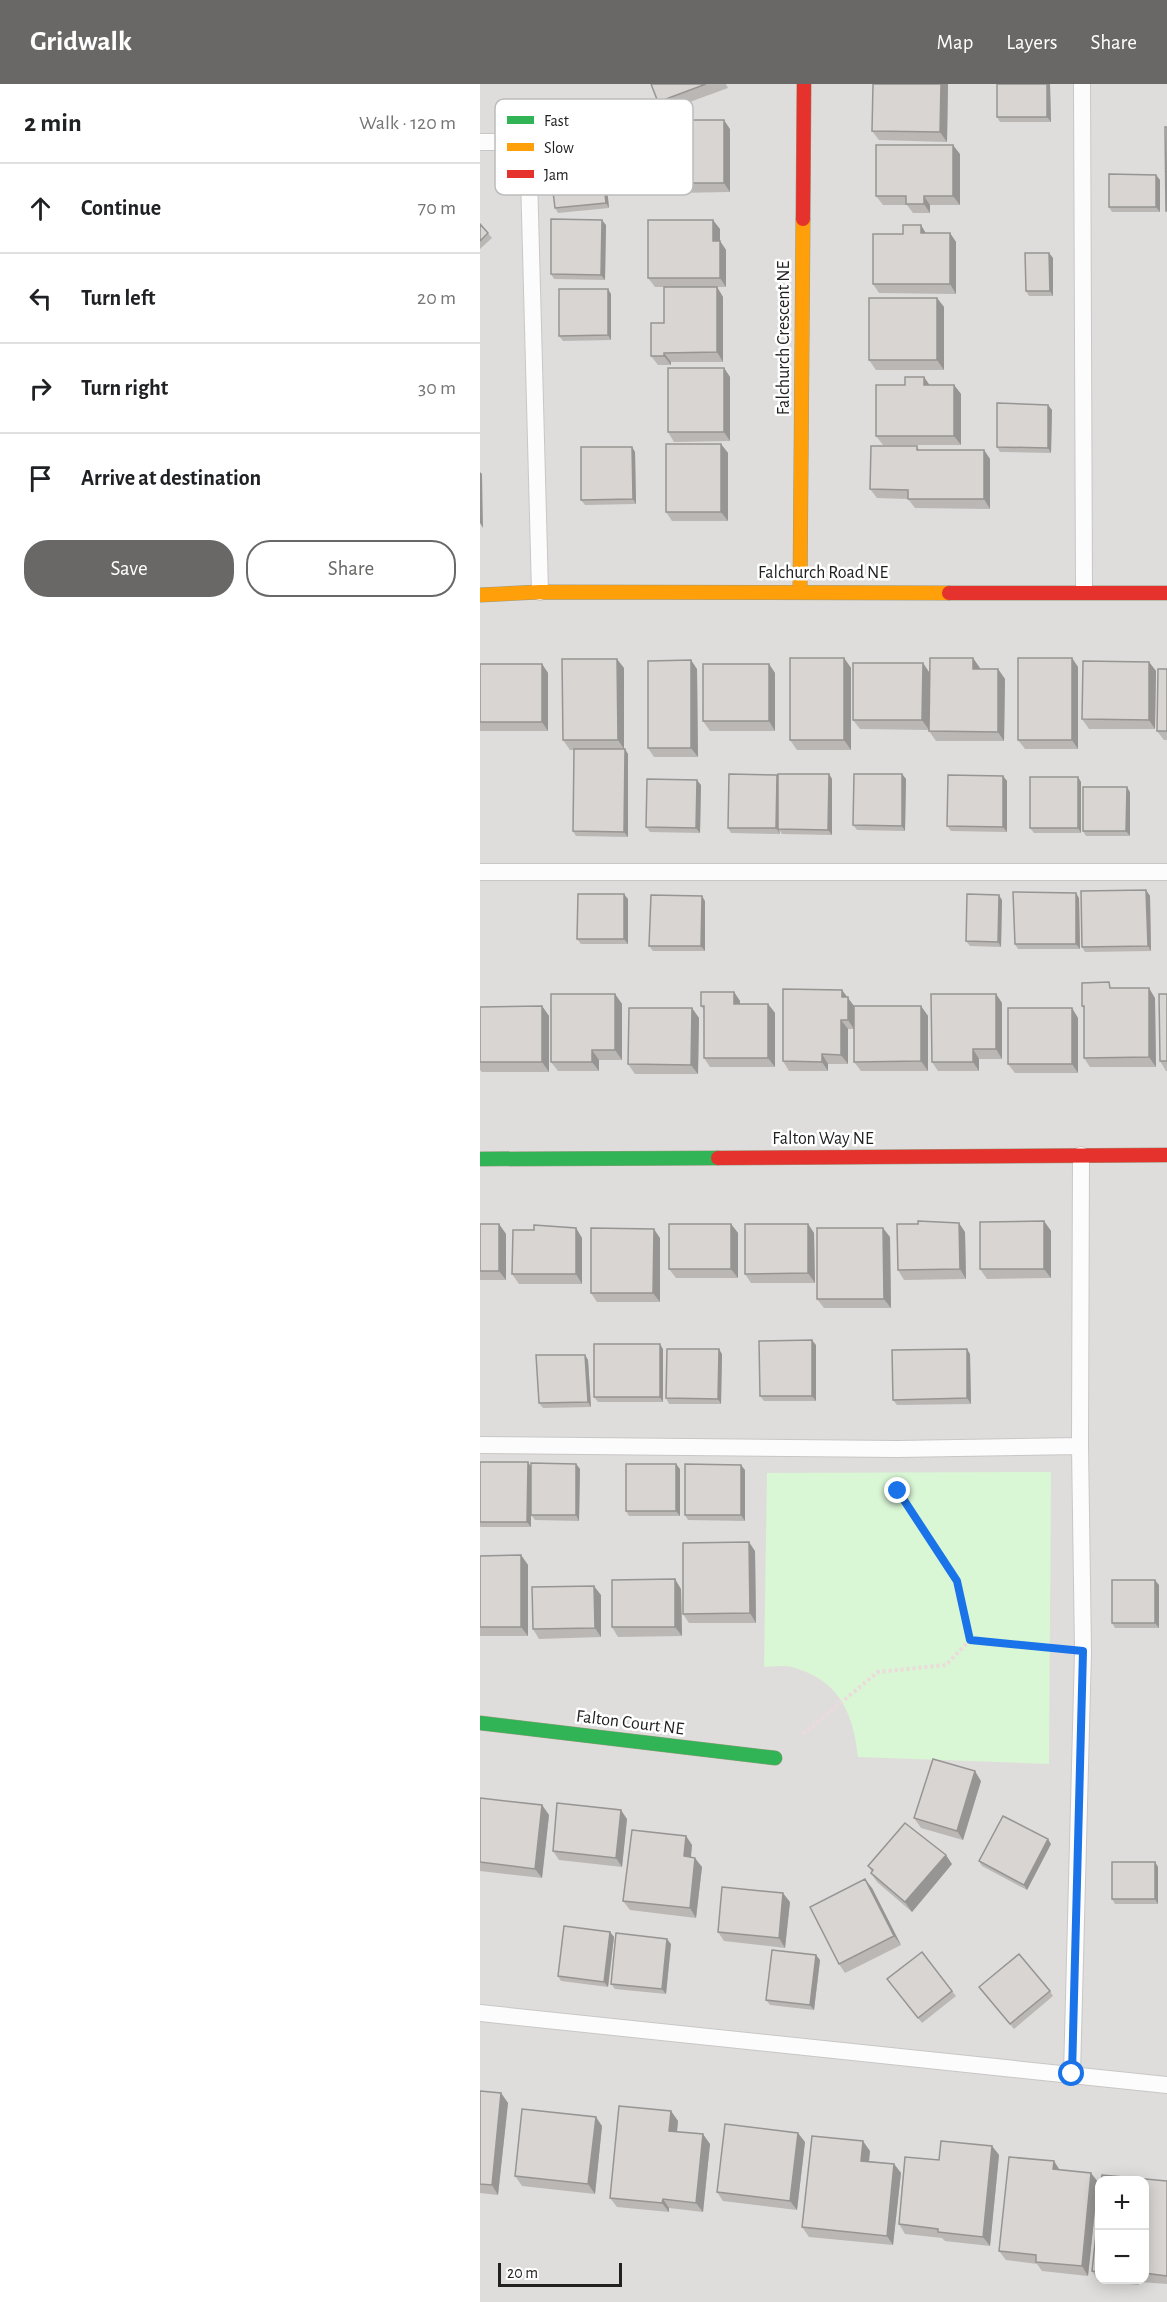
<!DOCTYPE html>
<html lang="en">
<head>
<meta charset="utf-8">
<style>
	:root { --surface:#fff; --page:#f6f6f6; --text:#202124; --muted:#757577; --line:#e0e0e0; --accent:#696867 }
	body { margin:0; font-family:"Alegreya Sans",sans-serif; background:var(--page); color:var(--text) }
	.controls { position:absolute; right:18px; bottom:18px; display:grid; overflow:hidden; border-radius:12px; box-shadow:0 3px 15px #0003 }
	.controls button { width:54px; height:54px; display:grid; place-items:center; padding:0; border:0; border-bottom:2px solid var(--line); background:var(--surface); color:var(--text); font:30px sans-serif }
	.scale { position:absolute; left:18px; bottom:15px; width:124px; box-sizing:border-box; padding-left:6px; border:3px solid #212121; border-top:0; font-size:16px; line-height:21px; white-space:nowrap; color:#212121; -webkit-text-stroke:4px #fff; paint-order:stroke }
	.stop { position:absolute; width:18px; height:18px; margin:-14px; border:4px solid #1a73e8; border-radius:50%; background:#fff }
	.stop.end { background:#1a73e8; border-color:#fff; box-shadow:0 2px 6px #0008 }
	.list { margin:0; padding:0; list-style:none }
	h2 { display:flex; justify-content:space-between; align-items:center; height:78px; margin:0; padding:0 24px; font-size:26px }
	h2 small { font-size:20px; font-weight:400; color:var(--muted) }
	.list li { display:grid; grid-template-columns:39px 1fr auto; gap:18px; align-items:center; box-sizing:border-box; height:90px; padding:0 24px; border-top:2px solid var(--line) }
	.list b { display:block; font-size:22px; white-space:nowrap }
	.list em { font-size:20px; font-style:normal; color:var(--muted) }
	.actions { display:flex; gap:12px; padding:18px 24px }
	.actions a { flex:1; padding:14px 0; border:2px solid var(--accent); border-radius:24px; text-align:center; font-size:21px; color:var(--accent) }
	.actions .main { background:var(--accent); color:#fff }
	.icon { flex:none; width:33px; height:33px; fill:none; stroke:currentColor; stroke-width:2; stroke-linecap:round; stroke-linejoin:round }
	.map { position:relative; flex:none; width:687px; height:2218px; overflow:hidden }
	header { display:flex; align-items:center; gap:36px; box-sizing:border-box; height:84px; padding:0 30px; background:var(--accent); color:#fff }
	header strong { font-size:28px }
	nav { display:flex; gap:33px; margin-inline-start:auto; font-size:21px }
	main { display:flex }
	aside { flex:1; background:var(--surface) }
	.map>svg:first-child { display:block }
	.residential { fill:#dfdddb; fill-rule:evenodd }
	.park { fill:#d9f6d5 }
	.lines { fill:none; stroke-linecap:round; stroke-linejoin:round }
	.lane-casing { stroke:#c8c7c6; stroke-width:18 }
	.fast-casing { stroke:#9c9a80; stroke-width:15 }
	.slow-casing { stroke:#9c9a80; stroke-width:15 }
	.jam-casing { stroke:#9c9a80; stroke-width:15 }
	.path { stroke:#eddadb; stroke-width:4; stroke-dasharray:3 3; stroke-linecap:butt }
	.lane { stroke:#fdfcfc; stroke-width:16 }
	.fast { stroke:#30b455; stroke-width:14 }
	.slow { stroke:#ff9f0a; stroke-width:14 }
	.jam { stroke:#e5322d; stroke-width:14 }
	.wall { fill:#bab7b5 }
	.shaded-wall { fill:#979593 }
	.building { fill:#d8d5d2; stroke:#979593; stroke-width:1.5 }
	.route { stroke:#1a73e8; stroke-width:8 }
	.labels { text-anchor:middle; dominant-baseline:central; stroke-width:5; stroke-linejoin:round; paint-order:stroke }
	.street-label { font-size:18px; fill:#212121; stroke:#fff }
	.key { fill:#fff; stroke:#bcbcbc; stroke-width:1.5 }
	.key-label { font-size:16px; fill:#212121 }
</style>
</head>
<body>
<header>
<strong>Gridwalk</strong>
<nav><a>Map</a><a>Layers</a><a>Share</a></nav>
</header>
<main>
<aside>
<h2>2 min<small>Walk · 120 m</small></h2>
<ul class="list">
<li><svg class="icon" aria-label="ahead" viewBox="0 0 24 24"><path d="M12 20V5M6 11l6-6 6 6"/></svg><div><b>Continue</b></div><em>70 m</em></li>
<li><svg class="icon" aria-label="left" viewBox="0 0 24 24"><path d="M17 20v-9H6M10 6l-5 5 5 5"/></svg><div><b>Turn left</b></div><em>20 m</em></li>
<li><svg class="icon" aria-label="right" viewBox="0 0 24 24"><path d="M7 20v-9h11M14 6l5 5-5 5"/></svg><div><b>Turn right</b></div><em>30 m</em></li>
<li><svg class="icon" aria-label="arrive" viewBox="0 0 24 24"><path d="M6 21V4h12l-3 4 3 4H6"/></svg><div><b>Arrive at destination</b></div></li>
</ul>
<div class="actions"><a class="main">Save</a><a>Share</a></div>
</aside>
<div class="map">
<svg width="687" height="2218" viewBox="0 0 687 2218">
	<rect width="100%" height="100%" fill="#f0edea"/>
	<path class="residential" d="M0 0H687V2218H0ZM620 2096H664V2196H620Z"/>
	<path class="park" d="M571 1388 569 1680 378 1673C373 1628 359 1596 312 1583 303 1581 292 1583 284 1583L287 1389Z"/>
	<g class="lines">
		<defs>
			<path id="lane" d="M602 0 604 507
				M0 58H22L49 92 60 508
				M0 788H687
				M0 1361 417 1365 600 1362 603 1567 592 1990
				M600 1362 601 1071
				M0 1929 687 2001"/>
			<path id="fast" d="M0 1075 238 1074
				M0 1639 295 1674"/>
			<path id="slow" d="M320 507 323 135
				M0 511 60 508 469 509"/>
			<path id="jam" d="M323 135 324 0
				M469 509H687
				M238 1074 687 1071"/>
		</defs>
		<use href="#lane" class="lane-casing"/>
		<use href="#fast" class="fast-casing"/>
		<use href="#slow" class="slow-casing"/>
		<use href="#jam" class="jam-casing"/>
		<path class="path" d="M418 1395V1407L477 1497 490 1556 575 1564
			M323 1650 398 1588 466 1581 490 1556"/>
		<use href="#lane" class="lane"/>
		<use href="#fast" class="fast"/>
		<use href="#slow" class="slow"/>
		<use href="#jam" class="jam"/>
	</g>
	<path class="wall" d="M171 0H246L248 4 185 27 178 18Z
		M468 0 467 58 399 56 392 47Z
		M570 0 571 38H520L517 33Z
		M250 45V108L194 109 187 99Z
		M120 69 124 74 129 124 78 129 75 124Z
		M480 70V121H450V129H433L427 121H403L396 112Z
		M676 91 680 96V128H632L629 123Z
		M0 140 12 154 0 165Z
		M126 141 125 196 74 195 71 190Z
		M240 145V157L246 166V203H175L168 194Z
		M446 149H470L476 158V210L399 209 393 200 423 150Z
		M569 169 573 174V212H549L546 207Z
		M237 203 243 213V278H191V281H178L171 272 184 239Z
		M131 210V256L83 257 79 252Z
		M457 214 464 223V286H396L389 276Z
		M244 284 250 293V357L194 358 188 348Z
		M444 293 449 301H474L481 310V361H403L396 352 425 301Z
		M568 321 572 326 571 369 520 368 517 363Z
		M241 360 248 369V437H192L186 428Z
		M437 362 439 366H504L510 375V425L435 424 428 415 397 414 390 405Z
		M152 363 155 368 156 420 105 421 101 416Z
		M364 574 371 584V666H317L310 656Z
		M493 574 500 585H518L525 595 524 657H456L449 647Z
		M592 574 598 583V665H545L538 656Z
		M669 578 676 587 675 645H609L602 635Z
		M443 579 449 588V646L380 645 373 636Z
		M0 580H62L68 589V647H0Z
		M289 580 295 589V647H230L223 637Z
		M144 584V665L148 670V753L96 752 93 747 94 666H90L83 656Z
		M217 585 218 673H174L168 664Z
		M687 585V656H684L677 647Z
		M349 690 352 695V751L302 750 300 747V750L251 749 248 744 298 693Z
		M422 690 426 695 425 747 377 746 373 741Z
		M523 692 527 697V748L471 747 467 742Z
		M598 693 601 698V749H554L550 744Z
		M221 701 220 749 170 748 166 743Z
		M650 708V752H606L603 747Z
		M666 806 670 812 671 867 605 868 602 863Z
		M599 814 600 865H538L535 860Z
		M148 815V860H101L97 855Z
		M522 816 521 863 490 862 486 857Z
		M225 817V867H173L169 862Z
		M634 904 675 914 676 983H610L604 974V925L602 922Z
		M254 908 260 917V920H288L295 929V983H230L224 974V926L221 922Z
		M135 910 142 920V976H119V987H78L71 978Z
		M516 910 522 919V975H499V987H458L452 978Z
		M687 910V987H686L680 977Z
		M367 913 374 922H441L448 932V987H381L374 978V945H368V980H348V987H309L303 977Z
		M62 922 69 932V988H2L0 986V923Z
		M212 924 219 934 218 990H155L148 980Z
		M592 924 598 934V989H535L528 980Z
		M564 1137 571 1147V1194L507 1195 500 1185Z
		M0 1140H19L26 1150V1196H0Z
		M251 1140 258 1149V1194H196L189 1185Z
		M328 1140 334 1149 335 1199H271L265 1190Z
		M96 1144 102 1154V1200H39L32 1190Z
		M485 1148 486 1195 424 1196 418 1186Z
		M410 1153 411 1224H344L337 1215Z
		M180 1154V1218H117L111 1209Z
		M336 1261V1317H284L280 1312Z
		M183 1265V1318H118L114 1313Z
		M242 1270 241 1320H189L186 1314Z
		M490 1270 491 1320 417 1321 413 1316Z
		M105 1271 108 1276 111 1323 63 1324 59 1319Z
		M0 1378 51 1383 96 1380 100 1385 99 1437 55 1436 51 1431V1390V1443H0Z
		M200 1385V1432H149L146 1427Z
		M265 1386V1437L208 1436 205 1431Z
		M275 1467 276 1539H209L203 1530Z
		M41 1471 48 1481V1552H0V1472Z
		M679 1501V1544H635L632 1539Z
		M201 1505 202 1552 138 1553 132 1543Z
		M121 1511V1553L59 1555 53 1545Z
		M501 1697 483 1756 441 1744 434 1734Z
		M0 1714 62 1721 69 1731 62 1794 0 1787Z
		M147 1735 142 1783 79 1776 73 1767Z
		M206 1752 212 1761 211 1773 222 1783 216 1834 150 1826 143 1817Z
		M571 1760 547 1806 502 1782 499 1777Z
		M675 1778 678 1783V1820H635L632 1815Z
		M472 1780 432 1828 397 1798 391 1789 392 1788 388 1782Z
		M392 1804 421 1861 365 1889 359 1880Z
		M310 1818 305 1864 244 1857 238 1848Z
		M130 1848 134 1853 128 1903 81 1897 78 1892Z
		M191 1860 186 1910 135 1905 131 1900Z
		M340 1876 334 1926 290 1921 286 1916Z
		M411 1900 472 1907 476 1912 442 1939Z
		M499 1903 570 1907 573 1912 534 1945Z
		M0 2007 21 2009 28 2019 18 2111 0 2109Z
		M191 2027 198 2037 197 2048 230 2060 223 2128 189 2124V2128L137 2123 130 2114Z
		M122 2042 115 2110 42 2102 35 2092Z
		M325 2058 317 2126 243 2117 237 2108Z
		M512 2062 519 2071 510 2162 465 2157 462 2154 425 2150 419 2140 459 2076Z
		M390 2067 389 2077 414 2080 421 2089 413 2161 329 2153 322 2143Z
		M574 2077 580 2086 618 2098 608 2192 562 2187 557 2180 526 2176 519 2167Z
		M664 2097H687V2200L659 2198V2201L618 2197 612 2187 620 2112V2196H664Z"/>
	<path class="shaded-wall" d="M461 0H468L467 58 460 48Z
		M567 0H570L571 38 567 33Z
		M244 36 250 45V108L244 99Z
		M473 61 480 70V121L473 112Z
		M120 69 124 74 129 124 126 119Z
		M676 91 680 96V128L676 123Z
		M444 112 450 121V129L444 120Z
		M122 136 126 141 125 196 121 191Z
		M233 136 240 145V157L246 166V203L240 194 233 157Z
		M441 141 447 151 441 149Z
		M470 149 476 158V210L470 200Z
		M569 169 573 174V212L570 207Z
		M237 203 243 213V278L237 268Z
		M128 205 131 210V256L128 251Z
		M457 214 464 223V286L457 276Z
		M184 269 191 278V281L184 272Z
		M244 284 250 293V357L244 348Z
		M444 293 451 303 444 301Z
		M474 301 481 310V361L474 352Z
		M568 321 572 326 571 369 568 364Z
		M241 360 248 369V437L241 428Z
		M152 363 155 368 156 420 153 415Z
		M504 366 510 375V425L504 415Z
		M0 388 2 390 3 444 0 439Z
		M364 574 371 584V666L364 656Z
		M493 574 500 584V594L493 585Z
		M592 574 598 583V665L592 656Z
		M137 575 144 584V665L138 656Z
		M211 576 217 585 218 673 211 664Z
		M669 578 676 587 675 645 669 636Z
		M443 579 449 588V646L442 636Z
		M62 580 68 589V647L62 638Z
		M289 580 295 589V647L289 637Z
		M518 585 525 595 524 657 518 648Z
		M145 665 148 670V753L144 748Z
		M349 690 352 695V751L348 746Z
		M422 690 426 695 425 747 422 742Z
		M297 691 300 696 298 745 300 750 296 744Z
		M523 692 527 697V748L523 743Z
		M598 693 601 698V749L598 744Z
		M217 696 221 701 220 749 216 744Z
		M647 703 650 708V752L646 747Z
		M666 806 670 812 671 867 668 862Z
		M596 809 599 814 600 865 596 860Z
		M144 810 148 815V860L144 855Z
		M519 811 522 816 521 863 518 858Z
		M222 812 225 817V867L221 862Z
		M669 904 675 914 676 983 669 973Z
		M362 906 374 922V945L368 936 362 913Z
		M254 908 260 917V929L254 920Z
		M135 910 142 920V976L135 966Z
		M516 910 522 919V975L516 965Z
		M288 920 295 929V983L288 974Z
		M62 922 69 932V988L62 978Z
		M441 922 448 932V987L441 977Z
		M212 924 219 934 218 990 211 981Z
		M592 924 598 934V989L592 980Z
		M361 936 368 945V980L361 971Z
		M493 965 499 975V987L493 978Z
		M112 966 119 976V987L112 978Z
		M342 970 348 980V987L342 978Z
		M564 1137 571 1147V1194L564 1185Z
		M479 1139 485 1148 486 1195 480 1185Z
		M19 1140 26 1150V1196L19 1187Z
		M251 1140 258 1149V1194L251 1185Z
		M328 1140 334 1149 335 1199 328 1189Z
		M96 1144 102 1154V1200L96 1190Z
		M403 1144 410 1153 411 1224 404 1215Z
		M174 1145 180 1154V1218L173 1209Z
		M332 1256 336 1261V1317L332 1312Z
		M180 1260 183 1265V1318L180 1313Z
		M239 1265 242 1270 241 1320 238 1315Z
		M487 1265 490 1270 491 1320 487 1314Z
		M105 1271 108 1276 111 1323 108 1318Z
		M48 1378 51 1383V1443L47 1438Z
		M96 1380 100 1385 99 1437 96 1431Z
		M196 1380 200 1385V1432L196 1427Z
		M261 1381 265 1386V1437L261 1431Z
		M269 1458 275 1467 276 1539 270 1529Z
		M41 1471 48 1481V1552L41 1543Z
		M195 1495 201 1505 202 1552 195 1543Z
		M675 1496 679 1501V1544L675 1539Z
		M114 1502 121 1511V1553L115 1544Z
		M495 1687 501 1697 483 1756 477 1747Z
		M62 1721 69 1731 62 1794 55 1785Z
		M141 1726 147 1735 142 1783 136 1774Z
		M206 1752 212 1761 210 1782 204 1772Z
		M568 1755 571 1760 547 1806 544 1801Z
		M466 1771 472 1780 432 1828 425 1818Z
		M215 1774 222 1783 216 1834 210 1824Z
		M675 1778 678 1783V1820L675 1815Z
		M385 1795 392 1804 421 1861 414 1852Z
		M303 1809 310 1818 305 1864 299 1854Z
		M130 1848 134 1853 128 1903 124 1898Z
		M187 1855 191 1860 186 1910 182 1905Z
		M336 1871 340 1876 334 1926 330 1921Z
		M21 2009 28 2019 18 2111 12 2101Z
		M191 2027 198 2037 196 2057 189 2047Z
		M116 2033 122 2042 115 2110 108 2100Z
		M318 2049 325 2058 317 2126 310 2117Z
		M223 2050 230 2060 223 2128 216 2119Z
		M383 2057 390 2067 388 2086 381 2077Z
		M512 2062 519 2071 510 2162 503 2153Z
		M574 2077 580 2087 573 2085Z
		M414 2080 421 2089 413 2161 407 2152Z
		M611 2089 618 2098 608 2192 602 2182Z
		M183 2115 189 2124V2128L182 2119Z"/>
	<path class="building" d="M171 0H226L178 18Z
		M393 0H461L460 48 392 47Z
		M517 0H567V33H517Z
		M187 36H244V99H187Z
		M685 43H687V127H686Z
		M396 61H473V112H444V120H426V112H396Z
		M120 69 126 119 75 124 69 74Z
		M629 90 676 91V123H629Z
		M71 135 122 136 121 191 71 190Z
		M168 136H233V157H240V194H168Z
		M0 140 8 149 0 157Z
		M423 141H441V149H470V200H393V150H423Z
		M545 169H569L570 207H546Z
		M184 203H237V268L184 269V272H171V239H184Z
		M79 205H128V251L79 252Z
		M389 214H457V276H389Z
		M188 284H244V348H188Z
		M425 293H444V301H474V352H396V301H425Z
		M517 319 568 321V364L517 363Z
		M186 360H241V428H186Z
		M391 362H437V366H504V415H428V406L390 405Z
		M101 363H152L153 415 101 416Z
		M310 574H364V656H310Z
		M450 574H493V585H518V648L449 647Z
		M538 574H592V656H538Z
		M82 575H137L138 656H83Z
		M211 576V664H168V577Z
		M603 577 669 578V636L602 635Z
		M373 579H443L442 636H373Z
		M0 580H62V638H0Z
		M223 580H289V637H223Z
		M678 585H687V647H677Z
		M94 665H145L144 748 93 747Z
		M249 690 297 691 296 744H248Z
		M298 690H349L348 746 298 745Z
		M374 690H422V742L373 741Z
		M468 691 523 692V743L467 742Z
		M550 693H598V744H550Z
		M167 695 217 696 216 744 166 743Z
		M603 703H647L646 747H603Z
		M666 806 668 862 602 863 601 807Z
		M533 808 596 809V860H535Z
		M98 810H144V855H97Z
		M487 810 519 811 518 858 486 857Z
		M171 811 222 812 221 862H169Z
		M629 898 630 904H669V973L604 974V922H602V899Z
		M303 905 362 906V913H368V936H361V971L342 970V978L303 977Z
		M221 908H254V920H288V974H224V922H221Z
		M71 910H135V966H112V978H71Z
		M451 910H516V965H493V978H452Z
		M679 910H687V977H680Z
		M62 922V978H0V923Z
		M374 922H441V977L374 978Z
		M149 924H212L211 981 148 980Z
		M528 924H592V980H528Z
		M438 1137 479 1139 480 1185 418 1186 417 1140H438Z
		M564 1137V1185H500V1138Z
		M0 1140H19V1187H0Z
		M189 1140H251V1185H189Z
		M265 1140H328V1189L265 1190Z
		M54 1141 96 1144V1190H32L33 1146H54Z
		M111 1144 174 1145 173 1209H111Z
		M337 1144H403L404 1215H337Z
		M332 1256V1312H280L279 1257Z
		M114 1260H180V1313H114Z
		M187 1265H239L238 1315 186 1314Z
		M487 1265V1314L413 1316 412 1266Z
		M56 1271H105L108 1318 59 1319Z
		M0 1378H48L47 1438H0Z
		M51 1379 96 1380V1431H51Z
		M146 1380H196V1427H146Z
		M205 1380 261 1381V1431H205Z
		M269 1458 270 1529 203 1530V1459Z
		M41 1471V1543H0V1472Z
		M195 1495V1543H132V1496Z
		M632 1496H675V1539H632Z
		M114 1502 115 1544 53 1545 52 1503Z
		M453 1675 495 1687 477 1747 434 1734Z
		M0 1714 62 1721 55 1785 0 1778Z
		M77 1719 141 1726 136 1774 73 1767Z
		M523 1732 568 1755 544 1801 499 1777Z
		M425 1739 466 1771 425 1818 391 1789 393 1786 388 1782Z
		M152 1746 206 1752 204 1772 215 1774 210 1824 143 1817Z
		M632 1778H675V1815H632Z
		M385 1795 414 1852 359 1880 330 1823Z
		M242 1803 303 1809 299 1854 238 1848Z
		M84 1842 130 1848 124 1898 78 1892Z
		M136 1849 187 1855 182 1905 131 1900Z
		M292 1866 336 1871 330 1921 286 1916Z
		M442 1868 472 1907 438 1934 407 1895Z
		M539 1870 570 1907 530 1940 499 1903Z
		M0 2007 21 2009 12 2101 0 2100Z
		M139 2022 191 2027 189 2047 223 2050 216 2119 183 2115 182 2119 130 2114Z
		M42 2025 116 2033 108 2100 35 2092Z
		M245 2040 318 2049 310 2117 237 2108Z
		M332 2052 383 2057 381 2077 414 2080 407 2152 322 2143Z
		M461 2057 512 2062 503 2153 458 2148V2145L419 2140 425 2073 459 2076Z
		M529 2073 574 2077 573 2085 611 2089 602 2182 556 2178V2171L519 2167Z
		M622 2091 687 2097V2192L664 2189V2097H621Z
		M620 2112V2188L612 2187Z"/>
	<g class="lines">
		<path class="route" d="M418 1407 477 1497 490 1556 603 1567 592 1990"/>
	</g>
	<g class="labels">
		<g class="street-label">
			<text transform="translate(304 254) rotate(-90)">Falchurch Crescent NE</text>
			<text x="343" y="489">Falchurch Road NE</text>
			<text x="343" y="1055">Falton Way NE</text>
			<text transform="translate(150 1639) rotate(7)">Falton Court NE</text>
		</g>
	</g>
	<rect x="15" y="15" width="198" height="96" rx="9" class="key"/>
	<rect x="27" y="32" width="27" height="8" fill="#30b455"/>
	<rect x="27" y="59" width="27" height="8" fill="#ff9f0a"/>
	<rect x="27" y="86" width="27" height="8" fill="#e5322d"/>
	<g class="key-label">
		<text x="64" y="42">Fast</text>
		<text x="64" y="69">Slow</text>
		<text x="64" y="96">Jam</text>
	</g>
</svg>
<div class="controls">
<button>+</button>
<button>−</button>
</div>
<div class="scale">20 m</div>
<div class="stop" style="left:592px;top:1990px"></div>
<div class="stop end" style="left:418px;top:1407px"></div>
</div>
</main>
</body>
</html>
